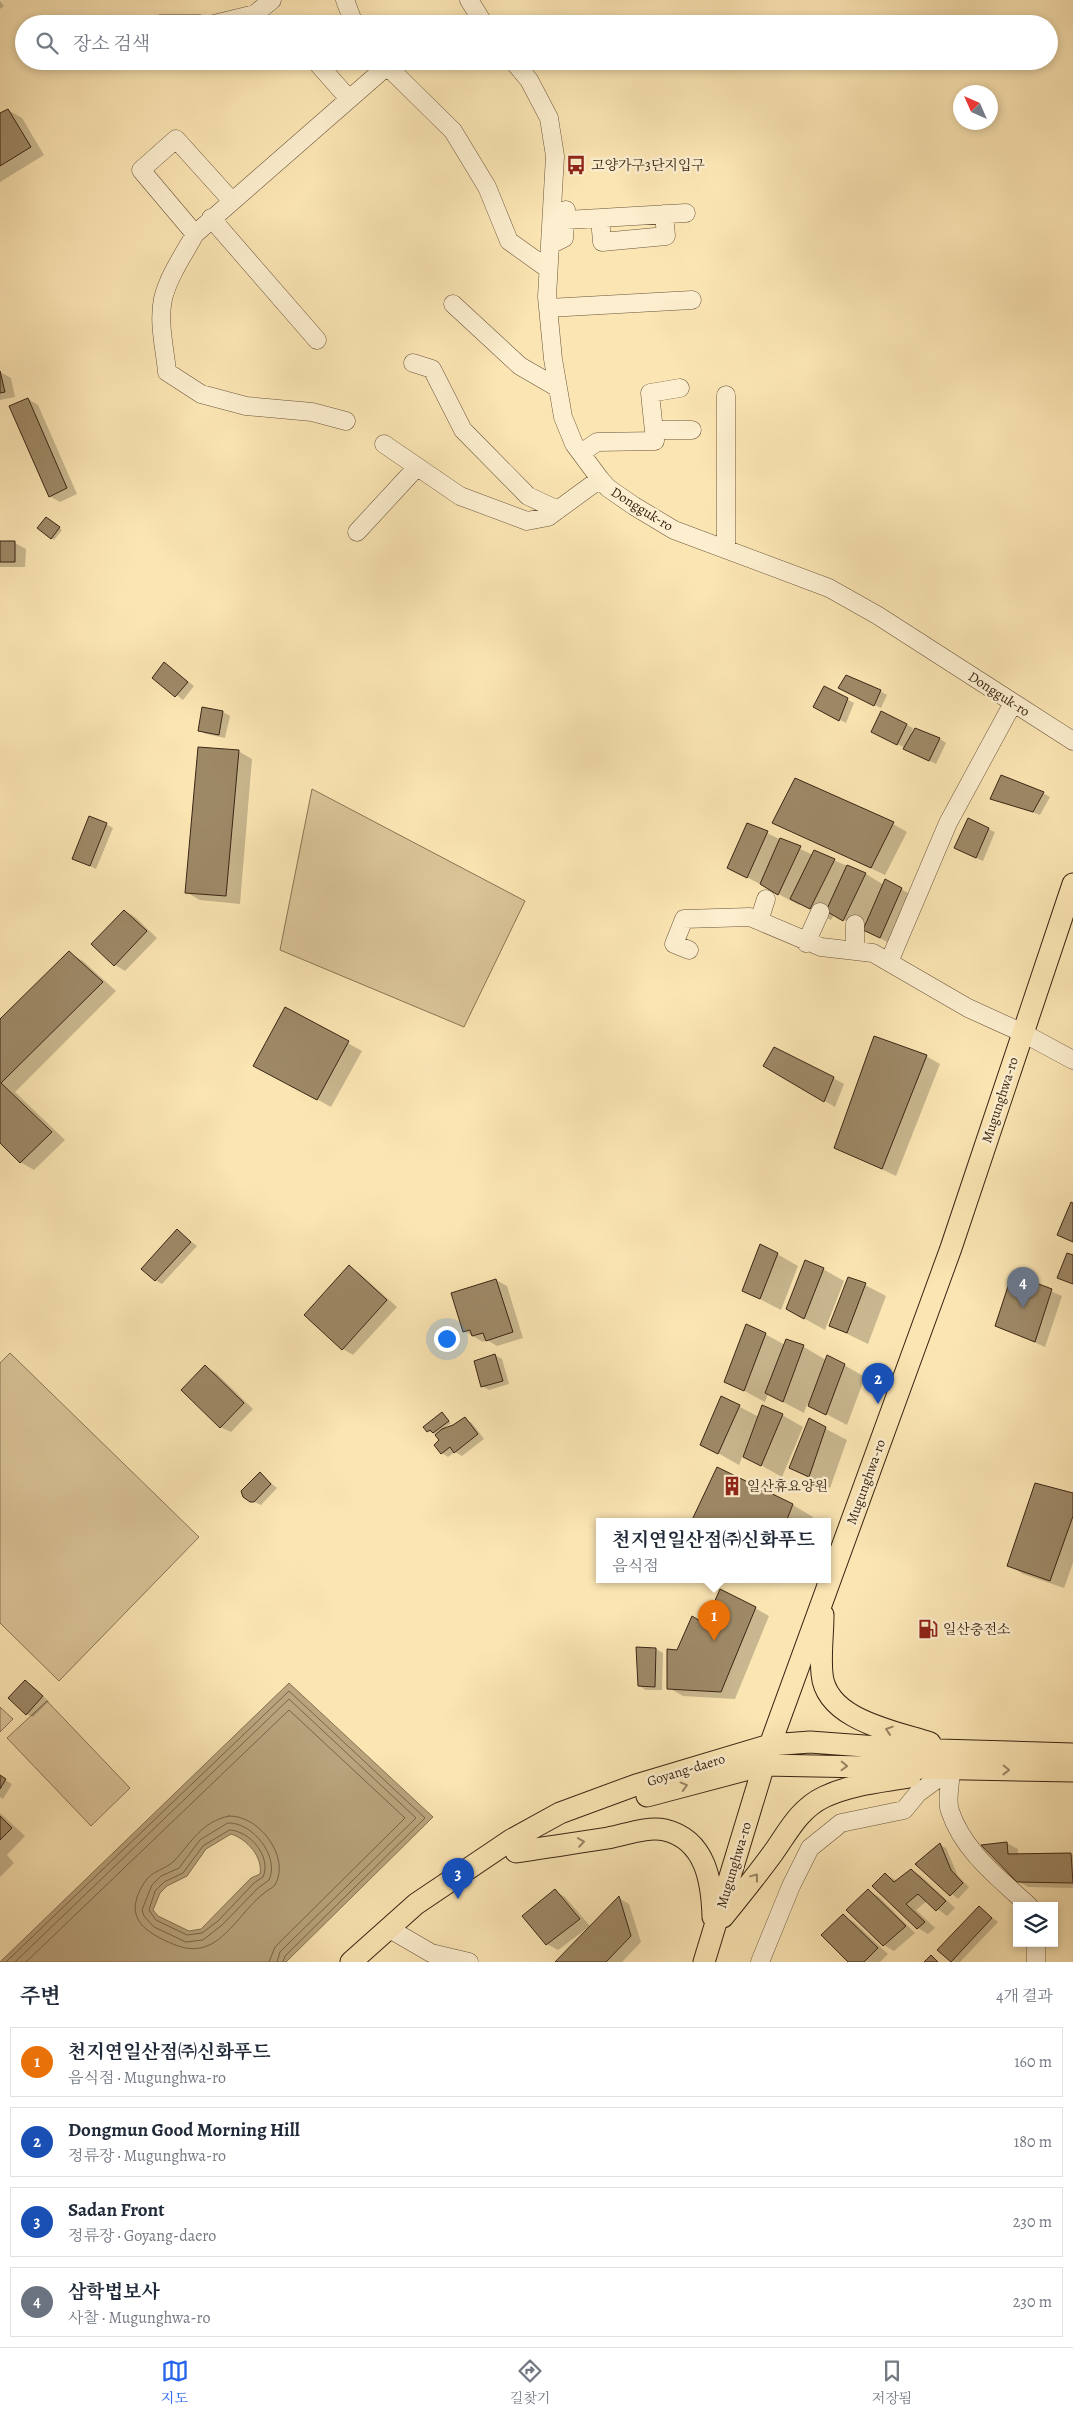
<!DOCTYPE html>
<html lang="ko">
<head>
<meta charset="utf-8">
<style>
	:root { --surface:#fff; --page:#f6f6f7; --text:#1f2937; --muted:#747a83; --line:#e0e1e3; --accent:#2563eb }
	body { margin:0; font-family:Alegreya,"Noto Serif KR",serif; background:var(--page); color:var(--text) }
	.controls { position:absolute; right:15px; bottom:15px; display:grid; overflow:hidden; border-radius:0px; box-shadow:0 2px 8px #0003 }
	.controls button { width:45px; height:45px; display:grid; place-items:center; padding:0; border:0; border-bottom:1px solid var(--line); background:var(--surface); color:var(--text); font:25px sans-serif }
	.compass { position:absolute; left:953px; top:85px; width:45px; height:45px; border-radius:50%; background:var(--surface); box-shadow:0 2px 8px #0003; rotate:315deg }
	.you { position:absolute; left:446px; top:1338px; width:18px; height:18px; margin:-12px; border:4px solid #fff; border-radius:50%; background:#1a73e8; box-shadow:0 0 0 8px #1a73e833 }
	.badge { display:grid; place-items:center; width:32px; height:32px; border-radius:50%; background:var(--accent); color:#fff; font-size:16px; font-weight:700 }
	.pin { position:absolute; translate:-50% -41px; filter:drop-shadow(0 1px 2px #0008) }
	.pin::after { content:''; position:absolute; top:26px; width:18px; height:15px; background:inherit; clip-path:polygon(0 0,100% 0,50% 100%) }
	.popup { position:absolute; left:596px; top:1518px; width:235px; height:65px; box-sizing:border-box; display:grid; place-content:center; border-radius:0px; background:var(--surface); filter:drop-shadow(0 1px 4px #0005); font-size:16px; white-space:nowrap; color:var(--muted) }
	.popup b { font-size:19px; color:var(--text) }
	.popup::after { content:''; position:absolute; left:50%; top:100%; margin-left:-10px; border:10px solid transparent; border-top-color:var(--surface) }
	.list { margin:0; padding:0; list-style:none }
	h2 { display:flex; justify-content:space-between; align-items:center; height:65px; margin:0; padding:0 20px; font-size:21px }
	h2 small { font-size:16px; font-weight:400; color:var(--muted) }
	.list li { display:grid; grid-template-columns:32px 1fr auto; gap:15px; align-items:center; box-sizing:border-box; height:70px; margin:0 10px 10px; padding:0 10px; border:1px solid var(--line); border-radius:0px }
	.list b { display:block; font-size:19px; white-space:nowrap }
	.list p { margin:0; font-size:16px; white-space:nowrap; color:var(--muted) }
	.list em { font-size:16px; font-style:normal; color:var(--muted) }
	.icon { flex:none; width:28px; height:28px; fill:none; stroke:currentColor; stroke-width:2; stroke-linecap:round; stroke-linejoin:round }
	.map { position:relative; flex:none; width:1073px; height:1962px; overflow:hidden }
	.search { position:absolute; background:var(--surface); box-shadow:0 2px 8px #0003; left:15px; right:15px; top:15px; height:55px; display:flex; align-items:center; gap:12px; box-sizing:border-box; padding:0 18px; border-radius:28px; color:var(--muted); font-size:19px }
	.sheet { height:385px; background:var(--surface) }
	nav { display:flex; justify-content:space-around; align-items:center; box-sizing:border-box; height:70px; border-top:1px solid var(--line); background:var(--surface); font-size:14px; color:var(--muted) }
	nav a { display:grid; justify-items:center; gap:2px }
	nav .on { color:var(--accent) }
	.map>svg:first-child { display:block }
	.green { fill:#dac498; stroke:#8a7456 }
	.water { fill:#b9a47d; stroke:#867153; fill-rule:evenodd }
	.shadow { fill:#0003 }
	.lines { fill:none; stroke-linecap:round; stroke-linejoin:round }
	.shore { stroke:#796448; stroke-width:1 }
	.building { fill:#9e8967; stroke:#392514 }
	.minor-casing { stroke:#6a553c; stroke-width:19 }
	.major-casing { stroke:#392514; stroke-width:23 }
	.minor { stroke:#fceece; stroke-width:18 }
	.major { stroke:#fbe5b3; stroke-width:21 }
	.oneway { stroke:#9a8564 }
	.labels { text-anchor:middle; dominant-baseline:central; stroke-width:5; stroke-linejoin:round; paint-order:stroke }
	.poi-label { font-size:14px; fill:#392514; stroke:#fceece; text-anchor:start }
	.street-label { font-size:14px; fill:#392514; stroke:#fceece }
</style>
</head>
<body>
<div class="map">
<svg width="1073" height="1962" viewBox="0 0 1073 1962">
	<rect width="100%" height="100%" fill="#fbe5b3"/>
	<filter id="stains"><feTurbulence type="fractalNoise" baseFrequency=".004" numOctaves="4"/><feColorMatrix values="0 0 0 0 .2 0 0 0 0 .09 0 0 0 0 .02 0 0 0 .5 -.17"/></filter>
	<radialGradient id="worn" r=".72"><stop offset=".6" stop-color="#630" stop-opacity="0"/><stop offset="1" stop-color="#630" stop-opacity=".3"/></radialGradient>
	<path class="green" d="M312 789 525 901 464 1027 280 950Z
		M10 1353 199 1537 59 1681 0 1623V1363Z
		M47 1701 130 1788 91 1826 7 1738Z
		M0 1707 13 1719 0 1732Z"/>
	<path class="water" d="M289 1683 433 1817 286 1962H0ZM231 1834C247 1839 263 1857 260 1874L251 1878 201 1929 189 1931 158 1916 153 1910 160 1893 167 1886 187 1876 206 1849Z"/>
	<path class="shadow" d="M0 1 4 6 0 9Z
		M8 110 22 118 44 155 0 182V115Z
		M0 372 11 378 15 397 0 400Z
		M28 399 38 405 77 494 60 502 49 496Z
		M49 520 62 530 54 540 51 538Z
		M0 542 15 543 26 549 25 567H0Z
		M165 664 194 686 183 700 154 677Z
		M825 688 854 703 846 723 815 707Z
		M846 691H880L887 695 881 708Z
		M203 709 223 712 230 716 225 738 206 734 199 730Z
		M907 725 913 728 911 734 912 735 940 739 946 743 936 764 880 735Z
		M238 751 252 759 240 904 200 900 186 892Z
		M1043 793 1050 797 1040 815 992 798Z
		M774 823 893 824 907 832 885 875Z
		M106 824 113 828 96 869 73 858Z
		M748 824 813 855 815 852 866 874 884 885 901 889 922 901 901 949 834 915 831 920 800 904 799 905 728 867Z
		M988 829 995 832 983 861 962 852Z
		M125 911 135 917 157 938 125 971 115 965Z
		M69 953 83 961 116 991 15 1092 65 1140 34 1170 20 1162 0 1141V1021Z
		M286 1009 362 1051 331 1107 269 1073Z
		M926 1056 940 1064 896 1176 836 1147Z
		M765 1066 833 1078 844 1084 835 1107Z
		M177 1231 197 1246 162 1284 155 1280Z
		M777 1254 798 1266 781 1310 744 1291Z
		M349 1267 359 1273 397 1307 353 1355 343 1349Z
		M823 1269 844 1281 825 1330 787 1309Z
		M1013 1275 1062 1296 1045 1347 996 1325Z
		M496 1280 507 1286 523 1338 497 1346 487 1340 483 1342 464 1331Z
		M865 1285 886 1296 868 1344 831 1326Z
		M765 1334 785 1345 787 1340 804 1347 826 1360 844 1365 865 1377 847 1425 807 1404 804 1413 768 1394 765 1402 726 1381Z
		M495 1355 502 1359 509 1384 489 1390 482 1386Z
		M205 1367 216 1373 253 1409 231 1432 220 1427Z
		M721 1397 759 1417 782 1415 803 1427 782 1477 743 1455 739 1465 702 1444Z
		M442 1413 451 1423 442 1430 454 1426 465 1419 472 1423 484 1439 462 1456 455 1452 448 1457 442 1453 437 1435 428 1431Z
		M809 1420 847 1440 830 1488 790 1468Z
		M718 1469 793 1505 813 1517 811 1522H693Z
		M260 1474 277 1488 261 1505 247 1499Z
		M1073 1495V1563L1064 1588 1023 1574 1009 1565Z
		M755 1608 769 1616 735 1699 683 1696 669 1688 677 1651 706 1625Z
		M638 1648 656 1649 663 1653 662 1690H646L639 1686Z
		M25 1681 49 1701 33 1717 26 1714Z
		M0 1777 12 1784 3 1799 0 1797Z
		M0 1813 25 1836 7 1855 14 1863 0 1877Z
		M1007 1843 1018 1849V1855H1073V1888L1028 1887 1017 1881 984 1846Z
		M940 1845 946 1848 958 1876 969 1887 958 1899 917 1864Z
		M911 1870 921 1876 955 1908 947 1916 927 1901 916 1910 935 1928 928 1934 918 1928 874 1886 885 1874 897 1881Z
		M555 1891 565 1897 590 1926 558 1950 547 1944Z
		M868 1891 879 1897 915 1933 894 1951 884 1945Z
		M619 1898 629 1904 641 1942 622 1962H557Z
		M979 1907 998 1922 960 1962H954L951 1961Z
		M843 1916 854 1922 888 1954 880 1962H850Z"/>
	<g class="lines">
		<path class="shore" d="M229 1816C259 1815 291 1857 275 1885 271 1889 267 1890 263 1894 245 1908 228 1938 207 1946 191 1952 179 1947 164 1940 137 1927 126 1912 144 1883 152 1870 165 1870 174 1861 192 1842 201 1822 229 1816Z
			M228 1823C253 1822 280 1857 269 1880L258 1888 222 1925 203 1940 186 1942 154 1927 144 1916 142 1910 152 1885 161 1876 179 1868 200 1840Z
			M230 1830C250 1831 272 1857 263 1877L254 1883 218 1921 202 1933 187 1935 156 1920 149 1910 155 1891 164 1882 183 1873 203 1846Z
			M6 1962 289 1691 425 1818 285 1956 283 1962
			M15 1962 289 1699 416 1818 280 1952 277 1962
			M26 1962 289 1710 405 1818 275 1947 269 1962"/>
	</g>
	<path class="building" d="M8 109 31 147 0 166V113Z
		M0 371 5 392 0 393Z
		M28 398 67 488 49 497 9 406Z
		M46 517 60 527 51 539 37 528Z
		M0 541H15V562H0Z
		M164 662 188 682 175 697 152 678Z
		M846 675 881 690 874 706 838 688Z
		M824 686 848 698 839 721 813 707Z
		M202 707 223 711 219 735 198 731Z
		M881 711 907 724 897 745 871 732Z
		M915 728 940 738 929 761 903 749Z
		M198 747 239 750 226 896 185 893Z
		M1001 775 1044 792 1033 812 990 799Z
		M795 778 894 822 871 868 772 823Z
		M89 816 107 823 90 866 72 859Z
		M968 818 989 828 976 858 954 848Z
		M747 823 768 831 747 878 727 868Z
		M780 838 801 846 778 895 760 884Z
		M814 850 835 859 810 909 790 899Z
		M847 865 866 873 843 921 826 911Z
		M885 879 902 888 880 938 863 930Z
		M124 910 147 931 114 966 91 944Z
		M69 951 103 982 1 1083 52 1132 20 1163 0 1143V1019Z
		M285 1007 349 1041 317 1100 253 1066Z
		M874 1036 927 1055 882 1169 834 1148Z
		M774 1047 834 1077 824 1102 763 1066Z
		M1071 1202 1073 1203V1242L1057 1235Z
		M177 1229 191 1242 155 1281 141 1269Z
		M760 1244 778 1253 760 1299 742 1291Z
		M1067 1253 1073 1255V1284L1057 1278Z
		M805 1260 824 1268 804 1319 786 1309Z
		M349 1265 387 1300 342 1350 304 1315Z
		M1012 1274 1052 1289 1035 1342 995 1326Z
		M848 1277 866 1283 847 1333 829 1326Z
		M496 1279 513 1332 486 1341 483 1333 472 1336 470 1330 463 1332 451 1293Z
		M746 1324 766 1333 744 1391 724 1382Z
		M786 1339 804 1345 783 1402 765 1393Z
		M495 1354 503 1381 481 1387 474 1361Z
		M827 1355 845 1364 826 1415 808 1406Z
		M205 1365 244 1403 220 1428 181 1390Z
		M721 1396 740 1405 718 1454 700 1445Z
		M762 1405 783 1414 761 1466 743 1457Z
		M442 1412 449 1421 433 1433 430 1430 427 1432 423 1427Z
		M465 1417 478 1434 454 1453 450 1447 441 1454 434 1445 439 1440 435 1435 442 1429 453 1425Z
		M809 1418 826 1427 809 1477 789 1468Z
		M717 1467 793 1504 786 1522H691Z
		M260 1472 271 1484 254 1502H250L243 1497 241 1491Z
		M1035 1483 1073 1493V1516L1050 1581 1007 1566Z
		M720 1589 756 1607 721 1692 667 1689V1649L677 1650 692 1616 705 1624Z
		M636 1647 656 1648 655 1687 638 1686Z
		M25 1680 43 1696 26 1715 8 1698Z
		M0 1775 6 1779 0 1789Z
		M0 1816 12 1828 0 1840Z
		M1007 1842 1008 1854 1071 1853 1073 1883 1017 1882 981 1845Z
		M940 1843 951 1870 963 1883 950 1896 915 1864Z
		M911 1869 946 1901 936 1911 918 1894 906 1904 925 1922 917 1929 872 1886 885 1873 894 1882Z
		M555 1889 580 1919 546 1945 522 1916Z
		M868 1889 906 1926 883 1946 846 1910Z
		M619 1896 631 1936 606 1962H555Z
		M979 1906 992 1918 951 1962 937 1950Z
		M843 1914 878 1948 864 1962H848L821 1935Z
		M931 1955 938 1962H924Z"/>
	<g class="lines">
		<defs>
			<path id="minor" d="M345 0 354 24
				M469 0 484 24
				M160 24H200
				M214 24 255 14 272 0
				M382 61 453 131 487 187 509 241 548 269
				M513 61 529 80 549 118 555 156 547 297 553 359 563 417 574 444 600 479 608 488 634 506 674 530 829 588 877 615 1073 741
				M319 65 349 99
				M211 218 317 340
				M600 218 602 242 666 236 664 214
				M566 220 686 213
				M195 234 141 170 176 139 231 200
				M550 245 564 238 566 210
				M453 304 520 366 558 388
				M548 308 692 300
				M413 363 432 369 463 430 528 496 558 510
				M726 395V549
				M346 421 312 412 246 406 201 394 167 372C165 349 158 323 163 299 168 277 184 254 195 234L386 67
				M654 430H692
				M384 444 460 496 527 521 548 517 600 479
				M581 453 597 442 655 441 650 393 680 388
				M357 532 417 467
				M759 921 766 899
				M855 924V951
				M806 943 820 912
				M689 950 674 944 684 919 750 917 821 947 873 953 968 1008 1023 1033 1073 1060
				M889 962 948 823 1013 703
				M951 1769C951 1781 946 1800 950 1811 963 1851 999 1878 1029 1906
				M388 1928 431 1953 469 1962
				M1036 1943V1962
				M760 1962 791 1886 810 1848 841 1823 904 1810 918 1793 951 1769"/>
			<path id="major" d="M823 1615C823 1634 820 1655 822 1674 826 1720 894 1731 930 1743
				M647 1796 764 1765 1073 1771
				M516 1852C546 1847 577 1843 608 1838 625 1835 647 1826 665 1830 706 1840 712 1882 713 1917
				M723 1917C740 1896 757 1875 773 1853 788 1832 799 1809 824 1797 851 1784 881 1782 910 1777
				M351 1962 416 1904 511 1840 560 1813 636 1785 770 1745 810 1742 905 1749 1073 1754
				M704 1962 770 1745 951 1248 1073 884"/>
		</defs>
		<use href="#minor" class="minor-casing"/>
		<use href="#major" class="major-casing"/>
		<use href="#minor" class="minor"/>
		<use href="#major" class="major"/>
	</g>
	<defs><path id="oneway-chevron" d="M-2-3.5L2.5 0L-2 3.5" fill="none" stroke-width="1.6" stroke-linecap="round" stroke-linejoin="round" transform="scale(1.25)"/></defs>
	<g class="oneway">
		<use href="#oneway-chevron" transform="translate(889 1730) rotate(-162)"/>
		<use href="#oneway-chevron" transform="translate(844 1766) rotate(2)"/>
		<use href="#oneway-chevron" transform="translate(1006 1770) rotate(1)"/>
		<use href="#oneway-chevron" transform="translate(684 1786) rotate(-15)"/>
		<use href="#oneway-chevron" transform="translate(581 1842) rotate(-9)"/>
		<use href="#oneway-chevron" transform="translate(755 1877) rotate(-53)"/>
	</g>
	<defs>
		<symbol id="bus-bare" viewBox="-9 -9 18 18"><path d="M-5-6H5V4H4V6H2V4H-2V6H-4V4H-5ZM-3.5-4V0h7V-4ZM-3.5 1.2v1.5H-2V1.2ZM2 1.2v1.5H3.5V1.2Z" fill="#8f2418" stroke="#fceece" stroke-width="2.5" paint-order="stroke"/></symbol>
		<symbol id="building-bare" viewBox="-9 -9 18 18"><path d="M-4-6H4V6H1V3H-1V6H-4ZM-2.5-4.3h1.7v1.8h-1.7ZM.8-4.3h1.7v1.8H.8ZM-2.5-1h1.7V.8h-1.7ZM.8-1h1.7V.8H.8Z" fill="#8f2418" stroke="#fceece" stroke-width="2.5" paint-order="stroke"/></symbol>
		<symbol id="fuel-bare" viewBox="-9 -9 18 18"><path d="M-5.5-6h7V0h2V4h1.3V-2.5L3-4.5l.8-.8L6-3V5H2.5V1h-1V6h-7ZM-4.2-4.7v3.2H.2V-4.7Z" fill="#8f2418" stroke="#fceece" stroke-width="2.5" paint-order="stroke"/></symbol>
	</defs>
	<g fill-rule="evenodd">
		<use href="#bus-bare" x="562" y="151" width="28" height="28"/>
		<use href="#building-bare" x="718" y="1472" width="28" height="28"/>
		<use href="#fuel-bare" x="914" y="1615" width="28" height="28"/>
	</g>
	<g class="labels">
		<g class="poi-label">
			<text x="591" y="165">고양가구3단지입구</text>
			<text x="747" y="1486">일산휴요양원</text>
			<text x="943" y="1629">일산충전소</text>
		</g>
		<g class="street-label">
			<text transform="translate(642 509) rotate(32)">Dongguk-ro</text>
			<text transform="translate(999 694) rotate(33)">Dongguk-ro</text>
			<text transform="translate(1000 1100) rotate(-72)">Mugunghwa-ro</text>
			<text transform="translate(866 1482) rotate(-70)">Mugunghwa-ro</text>
			<text transform="translate(686 1770) rotate(-17)">Goyang-daero</text>
			<text transform="translate(734 1865) rotate(-73)">Mugunghwa-ro</text>
		</g>
	</g>
	<rect width="100%" height="100%" filter="url(#stains)"/>
	<rect width="100%" height="100%" fill="url(#worn)"/>
</svg>
<div class="controls">
<button><svg class="icon" aria-label="layers" viewBox="0 0 24 24"><path d="M12 4l9 5-9 5-9-5zM3 14l9 5 9-5"/></svg></button>
</div>
<svg class="compass" viewBox="-18 -18 36 36"><path d="M0-13l5 13h-10z" fill="#e53935"/><path d="M0 13l5-13h-10z" fill="#747a83"/></svg>
<div class="you"></div>
<div class="pin badge" style="left:714px;top:1641px;background:#e8710a">1</div>
<div class="popup"><b>천지연일산점㈜신화푸드</b>음식점</div>
<div class="pin badge" style="left:878px;top:1404px;background:#1a4fb4">2</div>
<div class="pin badge" style="left:458px;top:1899px;background:#1a4fb4">3</div>
<div class="pin badge" style="left:1023px;top:1308px;background:#6b7280">4</div>
<div class="search"><svg class="icon" aria-label="search" viewBox="0 0 24 24"><circle cx="10" cy="10" r="6"/><path d="M15 15l6 6"/></svg>장소 검색</div>
</div>
<section class="sheet">
<h2>주변<small>4개 결과</small></h2>
<ul class="list">
<li><span class="badge" style="background:#e8710a">1</span><div><b>천지연일산점㈜신화푸드</b><p>음식점 · Mugunghwa-ro</p></div><em>160 m</em></li>
<li><span class="badge" style="background:#1a4fb4">2</span><div><b>Dongmun Good Morning Hill</b><p>정류장 · Mugunghwa-ro</p></div><em>180 m</em></li>
<li><span class="badge" style="background:#1a4fb4">3</span><div><b>Sadan Front</b><p>정류장 · Goyang-daero</p></div><em>230 m</em></li>
<li><span class="badge" style="background:#6b7280">4</span><div><b>삼학법보사</b><p>사찰 · Mugunghwa-ro</p></div><em>230 m</em></li>
</ul>
</section>
<nav>
<a class="on"><svg class="icon" aria-label="map" viewBox="0 0 24 24"><path d="M3 6l6-2 6 2 6-2v14l-6 2-6-2-6 2zM9 4v14M15 6v14"/></svg>지도</a>
<a><svg class="icon" aria-label="directions" viewBox="0 0 24 24"><path d="M12 3l9 9-9 9-9-9zM9 14v-3h6M13 9l2 2-2 2"/></svg>길찾기</a>
<a><svg class="icon" aria-label="saved" viewBox="0 0 24 24"><path d="M7 4h10v16l-5-4-5 4z"/></svg>저장됨</a>
</nav>
</body>
</html>
